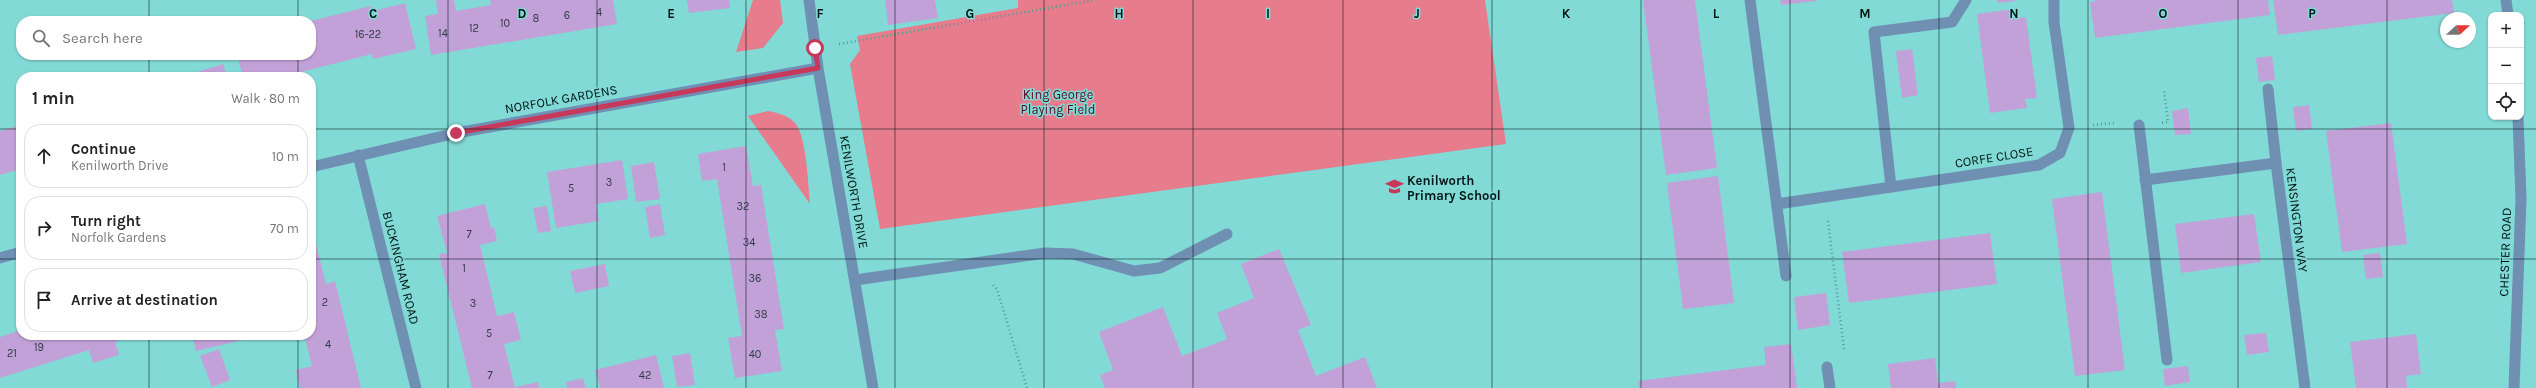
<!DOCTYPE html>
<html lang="en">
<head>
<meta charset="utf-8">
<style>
	:root { --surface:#fff; --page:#f6f6f6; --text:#222; --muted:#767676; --line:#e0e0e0 }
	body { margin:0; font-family:Karla,sans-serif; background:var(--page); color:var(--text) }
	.controls { position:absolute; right:12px; top:12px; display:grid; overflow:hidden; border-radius:8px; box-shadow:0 1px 3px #0004 }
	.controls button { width:36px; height:36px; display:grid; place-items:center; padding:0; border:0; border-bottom:1px solid var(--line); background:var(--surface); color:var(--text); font:20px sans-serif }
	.compass { position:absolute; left:2440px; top:12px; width:36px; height:36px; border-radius:50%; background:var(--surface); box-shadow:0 1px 3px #0004; rotate:69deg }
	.stop { position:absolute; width:12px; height:12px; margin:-9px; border:3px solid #c7385a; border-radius:50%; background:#fff }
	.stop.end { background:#c7385a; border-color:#fff; box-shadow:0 1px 4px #0008 }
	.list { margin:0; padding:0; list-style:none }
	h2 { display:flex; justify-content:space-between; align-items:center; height:52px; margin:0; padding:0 16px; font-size:17px }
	h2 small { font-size:13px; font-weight:400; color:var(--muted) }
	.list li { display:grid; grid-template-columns:26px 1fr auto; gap:12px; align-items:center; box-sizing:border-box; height:64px; margin:0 8px 8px; padding:0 8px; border:1px solid var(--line); border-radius:16px }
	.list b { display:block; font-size:15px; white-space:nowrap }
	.list p { margin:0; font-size:13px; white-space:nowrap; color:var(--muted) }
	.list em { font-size:13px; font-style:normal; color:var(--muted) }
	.icon { flex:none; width:22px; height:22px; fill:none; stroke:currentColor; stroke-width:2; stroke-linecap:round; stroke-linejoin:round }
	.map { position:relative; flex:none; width:2536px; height:388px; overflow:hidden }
	.search { position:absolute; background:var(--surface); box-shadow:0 1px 3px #0004; left:16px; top:16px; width:300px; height:44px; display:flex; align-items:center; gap:10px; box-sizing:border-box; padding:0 14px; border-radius:16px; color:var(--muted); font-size:15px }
	.panel { position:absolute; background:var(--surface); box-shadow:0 1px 3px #0004; left:16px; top:72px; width:300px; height:268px; border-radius:16px }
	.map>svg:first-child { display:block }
	.green { fill:#e67c8c }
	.building { fill:#c2a1d8 }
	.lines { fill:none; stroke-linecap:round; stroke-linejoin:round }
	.path { stroke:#579996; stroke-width:2.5; stroke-dasharray:1 3; stroke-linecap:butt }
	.service { stroke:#6f8fb3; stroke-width:11 }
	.minor { stroke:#6f8fb3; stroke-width:11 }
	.route { stroke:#c7385a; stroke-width:5 }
	.grid { fill:none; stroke:#001615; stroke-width:1; stroke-opacity:0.55 }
	.labels { text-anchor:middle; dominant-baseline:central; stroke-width:3; stroke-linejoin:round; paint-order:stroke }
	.number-label { font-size:11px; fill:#303946 }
	.park-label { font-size:13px; fill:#550c20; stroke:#82dad6 }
	.street-label { font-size:13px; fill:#001615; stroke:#82dad6 }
	.poi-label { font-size:13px; font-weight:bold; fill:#001615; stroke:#82dad6; text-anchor:start }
	.grid-label { font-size:13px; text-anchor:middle; font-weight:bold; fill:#001615; stroke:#82dad6; stroke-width:3; stroke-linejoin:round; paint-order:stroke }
</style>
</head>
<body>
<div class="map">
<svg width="2536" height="388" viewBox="0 0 2536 388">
	<rect width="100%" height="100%" fill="#82dad6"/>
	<path class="green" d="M753 0H780L783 23 763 48 736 52Z
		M1018 0H1485L1506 144 880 229 850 64 860 50 857 36 1018 8Z
		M768 111C778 113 787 115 794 122 807 134 808 186 810 204L748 116Z"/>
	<path class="building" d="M436 0H454L456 11 491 5 490 0H613L617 24 431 55 425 16 438 14Z
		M687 0H729L730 8 689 13Z
		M885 0H935L938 18 888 25Z
		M1643 0H1695L1717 168 1666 175Z
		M1780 0H1816V1L1781 5Z
		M1997 0H2015V1L1998 3Z
		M2098 0H2268L2270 15 2095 38 2090 2Z
		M2273 0H2452L2454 13 2278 35Z
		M405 3 416 49 373 59 372 54 289 75 290 77H243L237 55H311V21L371 6 373 11Z
		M2014 9 2015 18 2026 17 2037 98 2025 99 2027 108 1990 113 1977 14Z
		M1912 49 1918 95 1902 98 1896 51Z
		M2272 56 2275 80 2259 82 2256 58Z
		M223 64 227 77H182Z
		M2309 105 2312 129 2296 131 2293 107Z
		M2188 108 2191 134 2175 135 2172 111Z
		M2391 123 2407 244 2342 252 2326 131Z
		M21 125V169L0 175V131Z
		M746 146 753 186 761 185 784 329 775 330 782 371 735 378 728 338 742 336 719 192 717 179 702 181 698 154Z
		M622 160 628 199 596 204 599 221 556 228 547 172Z
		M654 162 660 199 636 202 631 166Z
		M1718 176 1734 303 1683 309 1667 183Z
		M2102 192 2125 370 2075 376 2052 199Z
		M485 204 491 228 494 227 497 241 480 245 497 316 514 312 521 340 504 344 515 388H472L439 254 447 253 437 216Z
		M660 204 665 235 650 238 645 207Z
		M547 206 551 231 538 233 533 208Z
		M2254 214 2261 262 2181 273 2175 224Z
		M1990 233 1997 284 1849 303 1842 252Z
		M316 244 326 284 335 281 361 388H300L296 370 312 366 304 335H311V246Z
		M1279 249 1311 325 1298 330 1316 376 1365 357 1377 388H1105L1100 375 1113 370 1099 332 1163 307 1182 356 1227 339 1217 313 1254 298 1241 264Z
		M2380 253 2383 277 2366 279 2363 255Z
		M605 264 609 286 575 293 570 271Z
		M1826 293 1830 325 1798 330 1794 297Z
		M21 330V335H134L115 342 119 355 93 363 89 350 0 378V337Z
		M2266 333 2269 352 2247 355 2244 335Z
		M2416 334 2421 374 2406 376 2407 388H2356L2350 342Z
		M192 335H250L251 338 196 351Z
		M1791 344 1797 388H1639L1638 381 1766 365 1764 347Z
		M219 349 230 380 212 387 200 356Z
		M690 353 695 385 677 387 672 356Z
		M656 355 664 388H600L595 370Z
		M1935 358 1938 383 1955 381 1956 388H1891L1888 364Z
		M2188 366 2190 382 2165 386 2163 369Z
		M583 378 586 388H567L566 382Z
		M538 382 539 388H516V387Z"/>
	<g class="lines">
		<path class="path" d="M839 44 1095 0
			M2162 123 2168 122 2164 90
			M2093 125 2116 123
			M1828 221 1844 349
			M993 285 997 289 1027 388"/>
		<path class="service" d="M2268 89 2276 163
			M2139 125 2167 360
			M1891 187 1874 32 1952 22 1966 0
			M855 280 1045 253 1073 254 1134 271 1160 268 1227 234"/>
		<path class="minor" d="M809 0 818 68 873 388
			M1750 0 1786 276
			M2506 0 2508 15
			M358 155 416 388
			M311 167 456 133 818 68
			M2145 180 2276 163 2305 388
			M1777 204 2039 165 2060 153 2069 128 2054 22V0
			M0 258 21 252
			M1827 367 1830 388
			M2514 388 2521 199 2518 117"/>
	</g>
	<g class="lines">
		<path class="route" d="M456 133 818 68 815 48"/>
	</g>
	<path class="grid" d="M149 0V21M298 0V21M448 0V388M597 0V388M746 0V388M895 0V388M1044 0V388M1193 0V388M1343 0V388M1492 0V388M1641 0V388M1790 0V388M1939 0V388M2088 0V388M2238 0V388M2387 0V388M149 55V77M298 55V77M0 129H21M311 129H2536M0 259H21M311 259H2536M149 335V388M298 335V388"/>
	<defs>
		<symbol id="school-bare" viewBox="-9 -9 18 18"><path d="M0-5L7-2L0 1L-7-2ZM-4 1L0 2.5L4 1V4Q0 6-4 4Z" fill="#c7385a" stroke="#82dad6" stroke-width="2.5" paint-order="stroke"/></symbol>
	</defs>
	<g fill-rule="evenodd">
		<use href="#school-bare" x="1382" y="174" width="25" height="25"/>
	</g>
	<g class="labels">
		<g class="number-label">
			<text x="599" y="12">4</text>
			<text x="567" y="15">6</text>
			<text x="536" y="18">8</text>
			<text x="505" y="23">10</text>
			<text x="474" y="28">12</text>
			<text x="443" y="33">14</text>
			<text x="368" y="34">16-22</text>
			<text x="724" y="167">1</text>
			<text x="609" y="182">3</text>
			<text x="571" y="188">5</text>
			<text x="743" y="206">32</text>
			<text x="469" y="234">7</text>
			<text x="749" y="242">34</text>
			<text x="464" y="268">1</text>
			<text x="755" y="278">36</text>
			<text x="325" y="302">2</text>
			<text x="473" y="303">3</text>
			<text x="761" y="314">38</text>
			<text x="489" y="333">5</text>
			<text x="328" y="344">4</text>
			<text x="39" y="347">19</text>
			<text x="12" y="353">21</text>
			<text x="755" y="354">40</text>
			<text x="490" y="375">7</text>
			<text x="645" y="375">42</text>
		</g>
		<g class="park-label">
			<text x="1058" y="94">King George<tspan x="1058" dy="15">Playing Field</tspan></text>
		</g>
		<g class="street-label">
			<text transform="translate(561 99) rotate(-10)">NORFOLK GARDENS</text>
			<text transform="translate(1994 157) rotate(-9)">CORFE CLOSE</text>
			<text transform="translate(854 192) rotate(80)">KENILWORTH DRIVE</text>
			<text transform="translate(2297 220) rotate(83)">KENSINGTON WAY</text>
			<text transform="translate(2505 252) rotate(-88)">CHESTER ROAD</text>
			<text transform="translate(401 268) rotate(76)">BUCKINGHAM ROAD</text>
		</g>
		<g class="poi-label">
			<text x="1407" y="180">Kenilworth<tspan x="1407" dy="15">Primary School</tspan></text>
		</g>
	</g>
	<g class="grid-label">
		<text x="373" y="18">C</text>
		<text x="522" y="18">D</text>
		<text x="671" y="18">E</text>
		<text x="820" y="18">F</text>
		<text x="970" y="18">G</text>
		<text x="1119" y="18">H</text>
		<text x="1268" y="18">I</text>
		<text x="1417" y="18">J</text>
		<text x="1566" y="18">K</text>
		<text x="1716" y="18">L</text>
		<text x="1865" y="18">M</text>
		<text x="2014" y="18">N</text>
		<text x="2163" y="18">O</text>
		<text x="2312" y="18">P</text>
	</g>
</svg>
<div class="controls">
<button>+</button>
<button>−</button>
<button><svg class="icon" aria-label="locate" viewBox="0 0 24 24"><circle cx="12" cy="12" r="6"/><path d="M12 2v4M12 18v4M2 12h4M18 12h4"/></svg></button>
</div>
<svg class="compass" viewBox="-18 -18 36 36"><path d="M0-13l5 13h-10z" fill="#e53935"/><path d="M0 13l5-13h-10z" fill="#767676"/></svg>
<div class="stop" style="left:815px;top:48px"></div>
<div class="stop end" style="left:456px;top:133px"></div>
<div class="search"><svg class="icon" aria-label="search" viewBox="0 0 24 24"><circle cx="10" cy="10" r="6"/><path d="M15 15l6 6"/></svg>Search here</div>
<section class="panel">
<h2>1 min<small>Walk · 80 m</small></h2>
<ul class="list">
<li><svg class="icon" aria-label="ahead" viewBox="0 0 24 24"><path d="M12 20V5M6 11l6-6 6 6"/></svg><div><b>Continue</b><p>Kenilworth Drive</p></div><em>10 m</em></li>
<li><svg class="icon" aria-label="right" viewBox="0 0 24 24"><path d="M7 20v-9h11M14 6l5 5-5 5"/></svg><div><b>Turn right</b><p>Norfolk Gardens</p></div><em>70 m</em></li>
<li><svg class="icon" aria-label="arrive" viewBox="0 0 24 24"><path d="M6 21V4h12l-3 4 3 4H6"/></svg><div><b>Arrive at destination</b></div></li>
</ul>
</section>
</div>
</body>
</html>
